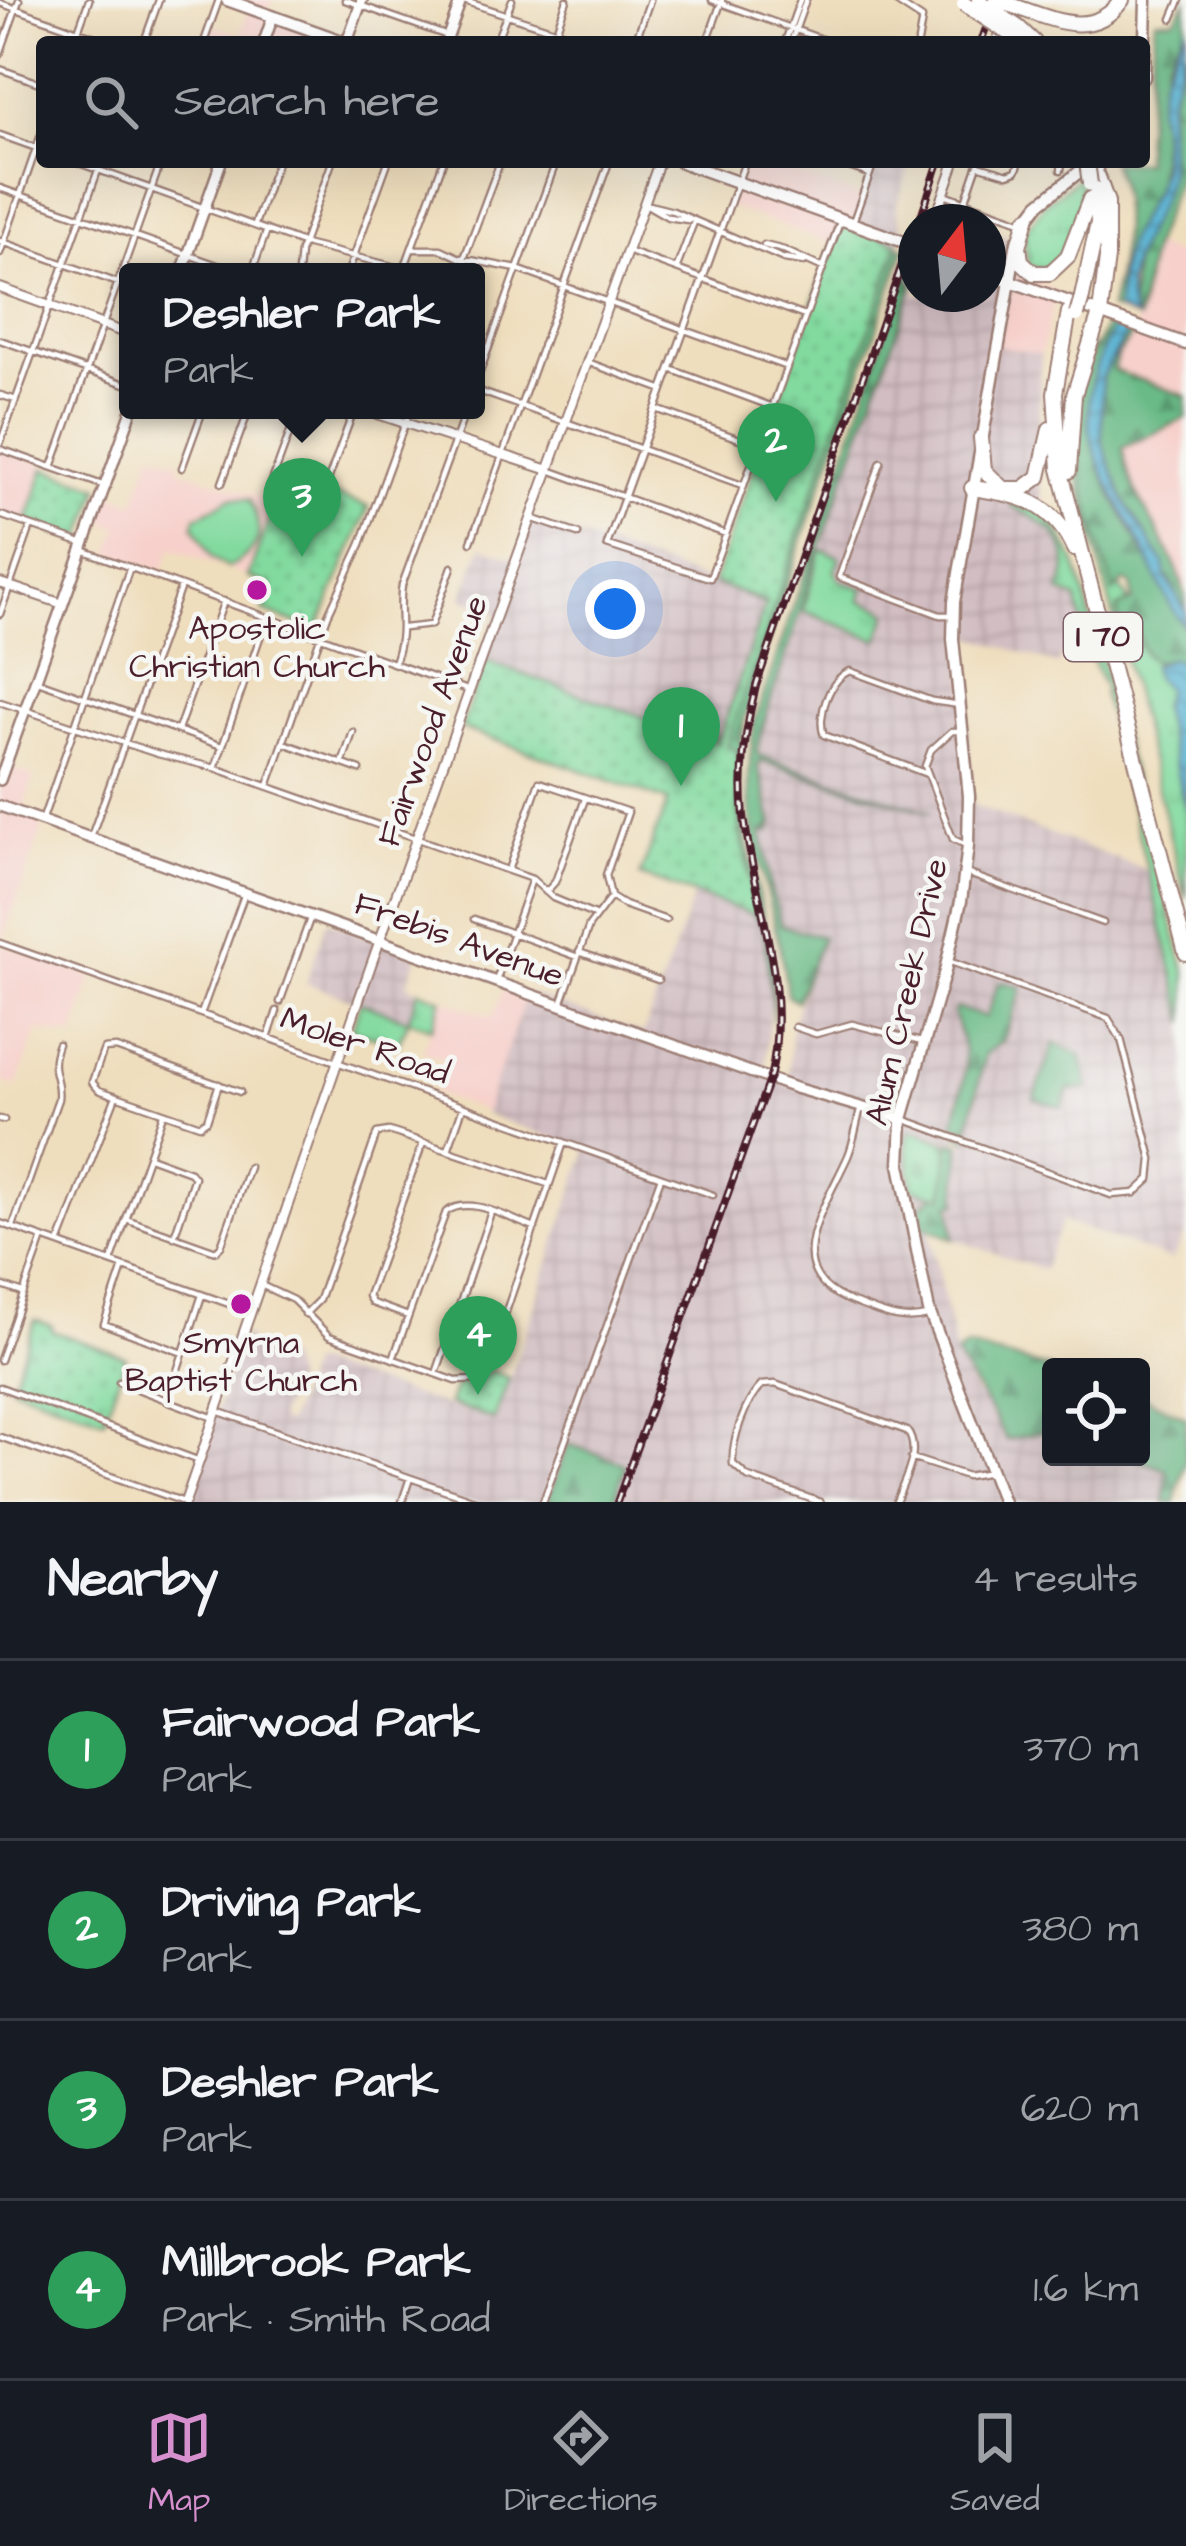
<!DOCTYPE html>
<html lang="en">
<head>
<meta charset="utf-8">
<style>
	:root { --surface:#171b24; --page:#20242c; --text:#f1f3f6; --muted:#9ea1a6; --line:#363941; --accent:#d690ce }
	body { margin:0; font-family:"Architects Daughter",sans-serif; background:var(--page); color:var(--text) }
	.controls { position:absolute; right:36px; bottom:36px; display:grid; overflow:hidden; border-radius:12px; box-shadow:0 12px 48px #0002 }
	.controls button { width:108px; height:108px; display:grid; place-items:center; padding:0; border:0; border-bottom:3px solid var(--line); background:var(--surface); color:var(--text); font:60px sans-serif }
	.compass { position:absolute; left:898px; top:204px; width:108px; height:108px; border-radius:50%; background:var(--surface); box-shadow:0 12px 48px #0002; rotate:16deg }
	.you { position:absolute; left:615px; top:609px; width:42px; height:42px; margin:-30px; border:9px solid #fff; border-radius:50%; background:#1a73e8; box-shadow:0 0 0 18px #1a73e833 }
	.badge { display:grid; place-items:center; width:78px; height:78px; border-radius:50%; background:var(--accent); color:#fff; font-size:39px; font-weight:700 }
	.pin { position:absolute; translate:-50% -99px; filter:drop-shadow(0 3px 6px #0008) }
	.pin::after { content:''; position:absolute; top:63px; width:42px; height:36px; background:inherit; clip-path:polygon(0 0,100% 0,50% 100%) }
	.popup { position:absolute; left:119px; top:263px; width:366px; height:156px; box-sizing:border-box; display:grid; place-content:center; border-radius:12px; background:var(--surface); filter:drop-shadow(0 3px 9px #0005); font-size:39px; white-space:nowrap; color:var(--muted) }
	.popup b { font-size:45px; color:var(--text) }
	.popup::after { content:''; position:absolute; left:50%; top:100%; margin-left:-24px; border:24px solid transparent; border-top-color:var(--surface) }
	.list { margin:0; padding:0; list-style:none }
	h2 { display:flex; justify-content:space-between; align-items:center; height:156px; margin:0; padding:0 48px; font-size:51px }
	h2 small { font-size:39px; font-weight:400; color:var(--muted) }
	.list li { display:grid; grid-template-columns:78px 1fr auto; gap:36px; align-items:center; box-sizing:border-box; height:180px; padding:0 48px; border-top:3px solid var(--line) }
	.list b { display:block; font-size:45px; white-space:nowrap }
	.list p { margin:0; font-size:39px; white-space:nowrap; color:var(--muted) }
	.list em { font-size:39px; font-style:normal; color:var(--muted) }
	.icon { flex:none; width:66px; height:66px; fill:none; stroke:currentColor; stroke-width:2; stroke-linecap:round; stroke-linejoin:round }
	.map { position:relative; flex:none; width:1186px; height:1502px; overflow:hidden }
	.search { position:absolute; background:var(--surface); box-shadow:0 12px 48px #0002; left:36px; right:36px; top:36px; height:132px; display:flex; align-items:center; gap:30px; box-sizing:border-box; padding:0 42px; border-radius:12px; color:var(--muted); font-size:45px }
	.sheet { height:876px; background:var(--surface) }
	nav { display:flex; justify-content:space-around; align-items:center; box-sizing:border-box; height:168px; border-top:3px solid var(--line); background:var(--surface); font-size:33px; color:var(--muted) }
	nav a { display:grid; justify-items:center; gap:6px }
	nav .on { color:var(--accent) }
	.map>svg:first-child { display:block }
	.built { fill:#f7d0cb }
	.industrial { fill:url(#industrial-grid) }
	.grass { fill:url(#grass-tufts); stroke:#667c65; stroke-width:3 }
	.forest { fill:url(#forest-firs); stroke:#5a6c58; stroke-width:3 }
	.cemetery { fill:url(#cemetery-stones); stroke:#667c65; stroke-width:3 }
	.park { fill:url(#park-dots); stroke:#667c65; stroke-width:3 }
	.pitch { fill:#82da9f; stroke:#667c65; stroke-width:3 }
	.water { fill:url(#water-waves); stroke:#50687f; stroke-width:3 }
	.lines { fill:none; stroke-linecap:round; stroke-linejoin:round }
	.minor-casing { stroke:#9c7e74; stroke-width:9 }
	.tertiary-casing { stroke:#9c7e74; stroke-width:12 }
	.secondary-casing { stroke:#9c7e74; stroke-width:14 }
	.primary-casing { stroke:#9c7e74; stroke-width:15 }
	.motorway-casing { stroke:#9c7e74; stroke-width:18 }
	.minor { stroke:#fff; stroke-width:4.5 }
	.tertiary { stroke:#fff; stroke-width:8 }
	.secondary { stroke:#fff; stroke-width:9 }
	.primary { stroke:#fff; stroke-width:10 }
	.motorway { stroke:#fff; stroke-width:14 }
	.rail-casing { stroke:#4a1f2b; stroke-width:8 }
	.rail { stroke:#f6f6f2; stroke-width:3; stroke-dasharray:9; stroke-linecap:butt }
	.motorway-bridge-casing { stroke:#9c7e74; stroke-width:18; stroke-linecap:butt }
	.motorway-bridge { stroke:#fff; stroke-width:14 }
	.poi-dot { fill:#b5179e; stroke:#f6f6f2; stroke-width:4.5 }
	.labels { text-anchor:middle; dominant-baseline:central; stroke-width:9; stroke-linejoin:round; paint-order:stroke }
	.shield { fill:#f6f6f2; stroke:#7e6067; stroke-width:3 }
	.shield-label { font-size:30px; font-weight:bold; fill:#4a1f2b }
	.poi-label { font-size:33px; fill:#4a1f2b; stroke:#f6f6f2 }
	.street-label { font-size:33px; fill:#4a1f2b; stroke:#f6f6f2 }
</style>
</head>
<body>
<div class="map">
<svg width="1186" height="1502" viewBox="0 0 1186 1502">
	<defs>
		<pattern id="industrial-grid" width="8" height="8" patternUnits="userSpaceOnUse" patternTransform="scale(3)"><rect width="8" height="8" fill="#d2bec2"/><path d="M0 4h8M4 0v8" fill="none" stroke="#b6a3a7"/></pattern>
		<pattern id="grass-tufts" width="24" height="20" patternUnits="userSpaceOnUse" patternTransform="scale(3)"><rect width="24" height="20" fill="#82da9f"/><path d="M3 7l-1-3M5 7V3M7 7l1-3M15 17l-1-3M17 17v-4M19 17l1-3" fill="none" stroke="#72bb89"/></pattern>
		<pattern id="forest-firs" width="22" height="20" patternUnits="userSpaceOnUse" patternTransform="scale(3)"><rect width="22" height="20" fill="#69ba86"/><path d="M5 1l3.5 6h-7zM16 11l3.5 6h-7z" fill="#58976e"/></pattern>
		<pattern id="cemetery-stones" width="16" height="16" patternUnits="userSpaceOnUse" patternTransform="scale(3)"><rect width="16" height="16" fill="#82da9f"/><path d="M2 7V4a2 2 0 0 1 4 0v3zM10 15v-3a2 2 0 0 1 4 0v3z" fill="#72bb89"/></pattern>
		<pattern id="park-dots" width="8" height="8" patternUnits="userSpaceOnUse" patternTransform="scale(3)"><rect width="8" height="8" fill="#82da9f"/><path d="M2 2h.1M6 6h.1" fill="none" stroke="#72bb89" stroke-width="1.8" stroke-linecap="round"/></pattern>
		<pattern id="water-waves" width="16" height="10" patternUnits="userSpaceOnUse" patternTransform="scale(3)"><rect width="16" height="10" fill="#55b2d3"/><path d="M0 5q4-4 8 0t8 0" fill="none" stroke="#4890ab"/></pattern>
	</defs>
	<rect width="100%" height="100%" fill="#f6f6f2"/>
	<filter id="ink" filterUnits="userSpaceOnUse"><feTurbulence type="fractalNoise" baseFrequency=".00833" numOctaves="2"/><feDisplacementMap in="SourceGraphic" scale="24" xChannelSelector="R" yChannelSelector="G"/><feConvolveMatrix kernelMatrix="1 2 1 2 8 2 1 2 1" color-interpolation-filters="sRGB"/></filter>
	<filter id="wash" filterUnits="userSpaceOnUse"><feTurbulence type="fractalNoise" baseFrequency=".004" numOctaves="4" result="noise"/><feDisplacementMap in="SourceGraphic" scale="48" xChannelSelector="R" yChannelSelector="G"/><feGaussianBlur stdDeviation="2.7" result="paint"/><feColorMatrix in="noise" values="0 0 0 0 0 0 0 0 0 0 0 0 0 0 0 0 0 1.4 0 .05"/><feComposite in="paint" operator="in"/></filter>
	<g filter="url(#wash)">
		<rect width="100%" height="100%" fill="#efdebd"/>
		<path class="built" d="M236 0H273L268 13 311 29 323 28 332 37 330 42H254L237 36 234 42H203L209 24 240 34 250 9Z
			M745 162H764L862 197 851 226 834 244 729 207Z
			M1153 246 1186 258V396L1112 367 1139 318Z
			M1015 272 1057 292 1041 354 998 346Z
			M1180 418H1186V589L1140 504 1125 469 1123 447Z
			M0 448 47 465 26 524 0 514Z
			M152 452 180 462 179 469 275 502 248 577 172 548 162 572 109 554 119 527 98 520 108 493 135 502Z
			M5 765 34 777 22 812 45 821 1 945 93 977 74 1036 37 1030 17 1087 0 1080V771Z
			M504 985 527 993 485 1112 435 1093 446 1060 423 1051 442 999 493 1017Z"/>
		<path class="industrial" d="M875 162H911L896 206 902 231 899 243 851 226Z
			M988 229 1020 244 998 346 1041 354 1037 468 1046 522 1061 541 1091 657 1079 660 1062 655 1058 665 962 633 973 805 1147 870 1186 1023V1232L1172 1260 1062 1221 1043 1270 954 1239 951 1202H958L956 1174 985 1054 995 1048 998 985 986 1018 962 1009 953 1013 967 1048V1068L954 1123 962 1127 956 1142 910 1129 907 1144 913 1189 935 1194 922 1202 924 1226 929 1230 956 1355 975 1393 990 1404 1006 1440 1046 1428 1051 1430V1457H1130L1167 1469 1165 1502H675L660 1497 657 1502H629L615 1497 625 1467 567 1445 547 1502H184L243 1335 248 1337V1345L287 1359 294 1381 278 1419 287 1424 309 1365 314 1364 495 1421 587 1150 484 1114 527 993 643 1034 694 894 757 916 763 926 771 991 765 1072 788 1080 792 1023 822 938 781 925 771 889 761 829 770 806 758 768 760 761 931 813 759 756 765 710 803 611 878 640 884 609 860 600 863 589 840 580 835 572 840 557 821 549 913 284 909 281 916 262V294H988Z
			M531 520 767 602 718 743 485 661 482 657 498 612 462 598 482 547 516 559Z
			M327 921 418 955 407 985 419 990 409 1020 306 983Z"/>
		<path class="grass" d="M1081 176 1080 218 1054 269 1028 267 1024 233 1045 203Z
			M1092 344 1085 488 1114 592 1119 585 1131 603 1127 602 1135 648 1134 625 1144 653 1153 662 1166 689 1161 707 1186 812V899L1075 466 1073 452Z
			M1013 497C1046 503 1068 542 1078 570L1186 974V1023L1103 694 1105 689 1091 657 1076 599 1060 592C1079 543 1051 525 1011 506Z
			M821 549 840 557 835 571 840 580 864 589 860 600 884 609 888 615 878 640 803 611Z
			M419 990 442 999 432 1028 409 1020 397 1045 352 1029 360 1002 408 1020Z"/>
		<path class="forest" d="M1186 0V26L1167 60 1157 108 1162 134 1157 185 1138 219 1117 311 1110 309C1120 264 1132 205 1111 162H1144C1144 114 1152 68 1155 19H1175Z
			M1186 49 1183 74 1186 79 1183 163 1151 250 1138 319 1131 313 1134 252 1168 177 1169 104Z
			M898 246 905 248 781 601 744 721 739 769 740 808 772 959 774 1022 763 926 752 914 682 731 675 728 679 720 685 721 719 738 766 605 718 584Z
			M914 250 916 262 909 280 914 283 811 572C798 634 769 690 757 752L760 756 931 813 760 761 758 768C766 785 768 813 773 822L770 832 762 830 771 889 781 925 822 937 797 1001 787 995C781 927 752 862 749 794 748 769 751 744 755 720Z
			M1108 322 1115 325C1055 435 1115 494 1164 589 1170 602 1182 617 1186 630 1186 640 1186 656 1186 667L1171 659 1153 662 1144 653 1134 625 1133 654 1129 653 1117 612 1118 607 1133 601 1131 584 1124 582 1114 592C1096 534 1065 442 1081 382 1087 361 1099 342 1108 322Z
			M1128 330 1134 332 1117 356 1113 370 1186 396V418L1123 448C1129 507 1186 553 1186 612L1166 577 1164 564 1124 500 1102 442V377Z
			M1004 982 1021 987V991L1003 1041 985 1054 967 1138 959 1135 962 1127 954 1124C965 1075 972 1062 953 1013L956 1008 986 1017 998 984Z
			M1054 1043 1081 1055 1089 1088 1069 1091 1062 1108 1034 1099Z
			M949 1143H960C961 1163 956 1182 958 1203H951L954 1239 924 1226 920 1207 935 1194 943 1196Z
			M967 1347 1051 1369V1430L1006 1440C992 1409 972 1386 956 1355Z
			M1141 1396 1186 1417V1459L1175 1502H1165L1167 1470 1130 1457H1141Z
			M568 1444 622 1462 625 1466 614 1502H547Z"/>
		<path class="cemetery" d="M910 1129 949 1143 943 1196 913 1189 907 1144Z"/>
		<path class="park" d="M841 223 899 243 726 745 737 751 739 825 757 916 640 876 668 801 461 728 485 661 718 743 766 602 713 583Z
			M45 468 100 487 82 540 27 521Z
			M280 489 319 502 324 491 369 507 317 631 263 611 272 586 248 577Z
			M35 1320 52 1326V1331L126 1357 104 1419 11 1386Z
			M489 1370 509 1378 494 1420 449 1404 456 1384 475 1383Z"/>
		<path class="pitch" d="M231 498 249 499C266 533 262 549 228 568L212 558 194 525 196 517Z"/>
		<path class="water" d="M1186 26C1186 55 1173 81 1168 109 1166 126 1171 153 1168 175 1162 221 1110 266 1135 318L1117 311 1120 272 1128 239 1157 185 1161 167 1162 134 1157 108 1162 78Z
			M1115 325 1128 330 1102 377V442L1124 500 1164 564 1166 577 1186 612V628C1165 603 1156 573 1141 545 1096 461 1063 419 1115 325Z
			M1171 658 1186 667V812L1161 707 1166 689 1154 676 1152 666Z"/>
	</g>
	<g filter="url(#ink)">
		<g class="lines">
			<defs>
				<path id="minor" d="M345 0 448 36
					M461 0 591 42
					M712 0 830 42
					M893 0 922 19 918 42
					M0 3 109 42
					M1172 19 1180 0
					M74 42 89 0
					M144 42 159 0
					M204 42 219 0
					M496 42 512 0
					M552 42 567 0
					M635 42 650 0
					M707 42 722 0
					M785 42 800 0
					M791 42 806 0
					M0 54 19 0
					M0 69 42 84
					M0 135 42 150
					M76 162 308 245 416 272
					M745 162 607 545 710 578 841 219
					M835 162 869 174
					M861 162 872 167
					M978 165 1008 174 1016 171 1020 162
					M1061 170 1062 162
					M0 188 237 272
					M944 194 1018 220
					M965 202 977 167
					M645 204 673 211 784 259 804 262
					M649 206 668 217 688 220
					M854 219 874 162
					M255 224 277 162
					M0 241 118 283
					M764 245 784 250 823 268
					M412 249H441L460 258 517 269 787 367
					M627 251 805 316
					M0 253 42 132
					M677 267 694 222
					M252 272 267 230
					M298 272 300 252 332 162
					M348 272 388 162
					M403 272 443 162
					M459 272 500 162
					M0 340 128 385
					M587 362 661 389
					M673 370 773 407
					M476 383 556 162
					M476 390 742 485
					M0 395 16 400
					M659 410 759 446
					M0 444 101 162
					M0 449 105 486
					M881 462 839 577 940 615H950
					M52 467 161 162
					M182 468 203 410
					M549 470 726 534
					M222 483 249 410
					M271 484 298 410
					M324 491 354 410
					M624 495 720 231
					M0 515 84 544
					M531 518 578 534
					M471 542 609 162
					M82 550 470 691
					M0 614 31 526
					M404 628 431 625 452 567
					M394 663C407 627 397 616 402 585L466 410
					M35 680 222 746
					M0 702 158 754 215 768 532 879 553 898 594 915
					M178 730 224 601
					M960 731H952L931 750 925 766 953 839 968 846
					M284 743 360 770
					M343 761 353 732
					M215 768 267 617
					M927 774 824 735C816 717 830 678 850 671L932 701 960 705
					M268 786 328 615 361 544 410 410
					M42 821 130 567
					M92 834 181 586
					M508 870 539 782 628 812 606 875 611 897
					M966 873 1103 923
					M546 892 555 882 585 799
					M611 897 624 905 666 920
					M474 919 578 957
					M0 943 713 1195
					M579 952 658 980
					M496 981 532 879
					M280 1002 311 916
					M561 1004 589 926 611 897
					M201 1014 245 893
					M795 1027 816 1034 852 1024 922 1042
					M268 1038 277 1011
					M219 1084 207 1120 200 1125 99 1090 92 1082 104 1049 116 1048 240 1092
					M860 1111C856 1126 854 1142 848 1156 825 1208 774 1275 855 1303 880 1312 899 1323 927 1316
					M0 1119 4 1120
					M903 1119 1111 1195 1135 1193 1150 1179 1152 1159 1121 1039 1108 1018 948 961
					M448 1150 463 1107
					M149 1157 190 1172 194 1177 174 1237
					M126 1219 216 1251 221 1246 249 1167
					M0 1223 249 1311
					M13 1226 58 1099C61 1075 47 1073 58 1044
					M60 1241 116 1096
					M111 1262 163 1114
					M123 1267 104 1324 183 1353
					M0 1285 23 1293
					M261 1285 293 1300 329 1336 456 1381 475 1380 487 1367 564 1142
					M305 1314 319 1300 377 1133 389 1131 548 1184
					M408 1316 372 1303 368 1296 423 1143
					M393 1359 446 1212C470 1194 509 1219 535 1228
					M0 1360 43 1238
					M437 1371 491 1212
					M119 1382 214 1418
					M0 1387 197 1460
					M168 1399 202 1295
					M217 1411 480 1502
					M0 1437 184 1502
					M911 1458 967 1476 991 1472
					M402 1502 410 1478
					M543 1502 661 1177
					M820 1502 748 1477 733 1464C731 1442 745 1401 762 1385L775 1384 907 1431C922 1451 904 1480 896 1502"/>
				<path id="tertiary" d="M997 42 1011 1
					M934 222 955 162
					M0 288 128 334
					M365 410 549 470
					M0 583 63 604
					M185 1502 371 965 659 162"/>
				<path id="secondary" d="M264 42 273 16
					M347 42 362 0
					M446 42 461 0
					M182 272 221 162
					M0 780 132 410
					M0 806 795 1088 902 1119"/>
				<path id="primary" d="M227 0 345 42
					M1144 77 1146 0
					M681 162 907 243
					M1024 224 1039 204 1089 164
					M988 273 1186 344
					M1003 1502 929 1311 900 1164 902 1119 945 971 961 901 968 846 969 796 953 639 954 602 1017 241"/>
				<path id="motorway" d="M1025 10C1061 23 1096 36 1122 0
					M1019 28 1034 42
					M1027 219 1019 246 1021 261 1034 273H1050L1068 256 1090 199
					M1082 297 1098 223 1095 162
					M1069 312 1055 393 1060 469 1186 953
					M981 438 984 470 1002 488
					M1069 471 1074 395 1100 313 1107 258V202L1098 177
					M972 488C1019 495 1053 501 1074 549
					M1007 489H1023L1039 477 1050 429"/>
			</defs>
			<use href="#minor" class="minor-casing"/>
			<use href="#tertiary" class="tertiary-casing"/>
			<use href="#secondary" class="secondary-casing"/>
			<use href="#primary" class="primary-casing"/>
			<use href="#motorway" class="motorway-casing"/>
			<use href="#minor" class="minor"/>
			<use href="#tertiary" class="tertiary"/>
			<use href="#secondary" class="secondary"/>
			<use href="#primary" class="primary"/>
			<use href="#motorway" class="motorway"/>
			<defs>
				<path id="rail" d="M981 42 996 0
					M919 222 939 162
					M617 1502 771 1074C791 983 755 905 744 816 739 771 745 729 756 686L916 224"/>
			</defs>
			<use href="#rail" class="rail-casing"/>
			<use href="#rail" class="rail"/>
			<defs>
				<path id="motorway-bridge" d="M997 0 1025 10
					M979 1 1019 28
					M964 4 1016 38
					M1087 162 1090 184
					M1077 315 1082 297"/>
			</defs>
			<use href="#motorway-bridge" class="motorway-bridge-casing"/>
			<use href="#motorway-bridge" class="motorway-bridge"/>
		</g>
	</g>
	<g class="poi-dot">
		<circle cx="257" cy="590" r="12"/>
		<circle cx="241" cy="1304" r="12"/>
	</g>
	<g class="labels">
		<rect class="shield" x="1064" y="613" width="78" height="48" rx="9"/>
		<g class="shield-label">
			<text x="1103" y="637">I 70</text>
		</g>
		<g class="poi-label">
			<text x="257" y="629">Apostolic<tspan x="257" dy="38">Christian Church</tspan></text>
			<text x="241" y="1343">Smyrna<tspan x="241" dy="38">Baptist Church</tspan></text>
		</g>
		<g class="street-label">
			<text transform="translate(433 721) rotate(-70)">Fairwood Avenue</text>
			<text transform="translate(459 940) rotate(20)">Frebis Avenue</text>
			<text transform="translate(907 992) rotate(-77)">Alum Creek Drive</text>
			<text transform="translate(365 1046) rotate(19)">Moler Road</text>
		</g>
	</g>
</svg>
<div class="controls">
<button><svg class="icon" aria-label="locate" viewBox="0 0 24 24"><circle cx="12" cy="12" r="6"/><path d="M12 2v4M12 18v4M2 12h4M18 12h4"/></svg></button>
</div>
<svg class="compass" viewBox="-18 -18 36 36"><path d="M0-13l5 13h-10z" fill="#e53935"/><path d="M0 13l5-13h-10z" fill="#9ea1a6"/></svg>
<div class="you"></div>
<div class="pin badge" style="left:681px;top:786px;background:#2e9e5b">1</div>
<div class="pin badge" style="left:776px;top:502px;background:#2e9e5b">2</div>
<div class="pin badge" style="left:302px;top:557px;background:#2e9e5b">3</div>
<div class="popup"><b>Deshler Park</b>Park</div>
<div class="pin badge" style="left:478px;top:1395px;background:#2e9e5b">4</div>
<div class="search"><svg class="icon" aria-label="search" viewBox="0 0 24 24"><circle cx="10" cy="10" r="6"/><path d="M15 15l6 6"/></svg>Search here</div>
</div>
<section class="sheet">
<h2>Nearby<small>4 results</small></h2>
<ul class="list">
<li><span class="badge" style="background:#2e9e5b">1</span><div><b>Fairwood Park</b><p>Park</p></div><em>370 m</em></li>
<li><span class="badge" style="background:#2e9e5b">2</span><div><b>Driving Park</b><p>Park</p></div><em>380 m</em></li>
<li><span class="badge" style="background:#2e9e5b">3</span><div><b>Deshler Park</b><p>Park</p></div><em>620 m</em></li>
<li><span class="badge" style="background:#2e9e5b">4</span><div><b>Millbrook Park</b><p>Park · Smith Road</p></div><em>1.6 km</em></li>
</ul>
</section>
<nav>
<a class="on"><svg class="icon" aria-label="map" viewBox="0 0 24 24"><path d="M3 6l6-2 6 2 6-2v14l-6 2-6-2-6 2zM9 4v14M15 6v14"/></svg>Map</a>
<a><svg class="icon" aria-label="directions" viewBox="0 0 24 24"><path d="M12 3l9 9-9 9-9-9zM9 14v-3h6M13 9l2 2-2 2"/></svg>Directions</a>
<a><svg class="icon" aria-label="saved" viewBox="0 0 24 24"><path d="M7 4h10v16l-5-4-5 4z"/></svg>Saved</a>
</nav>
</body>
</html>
